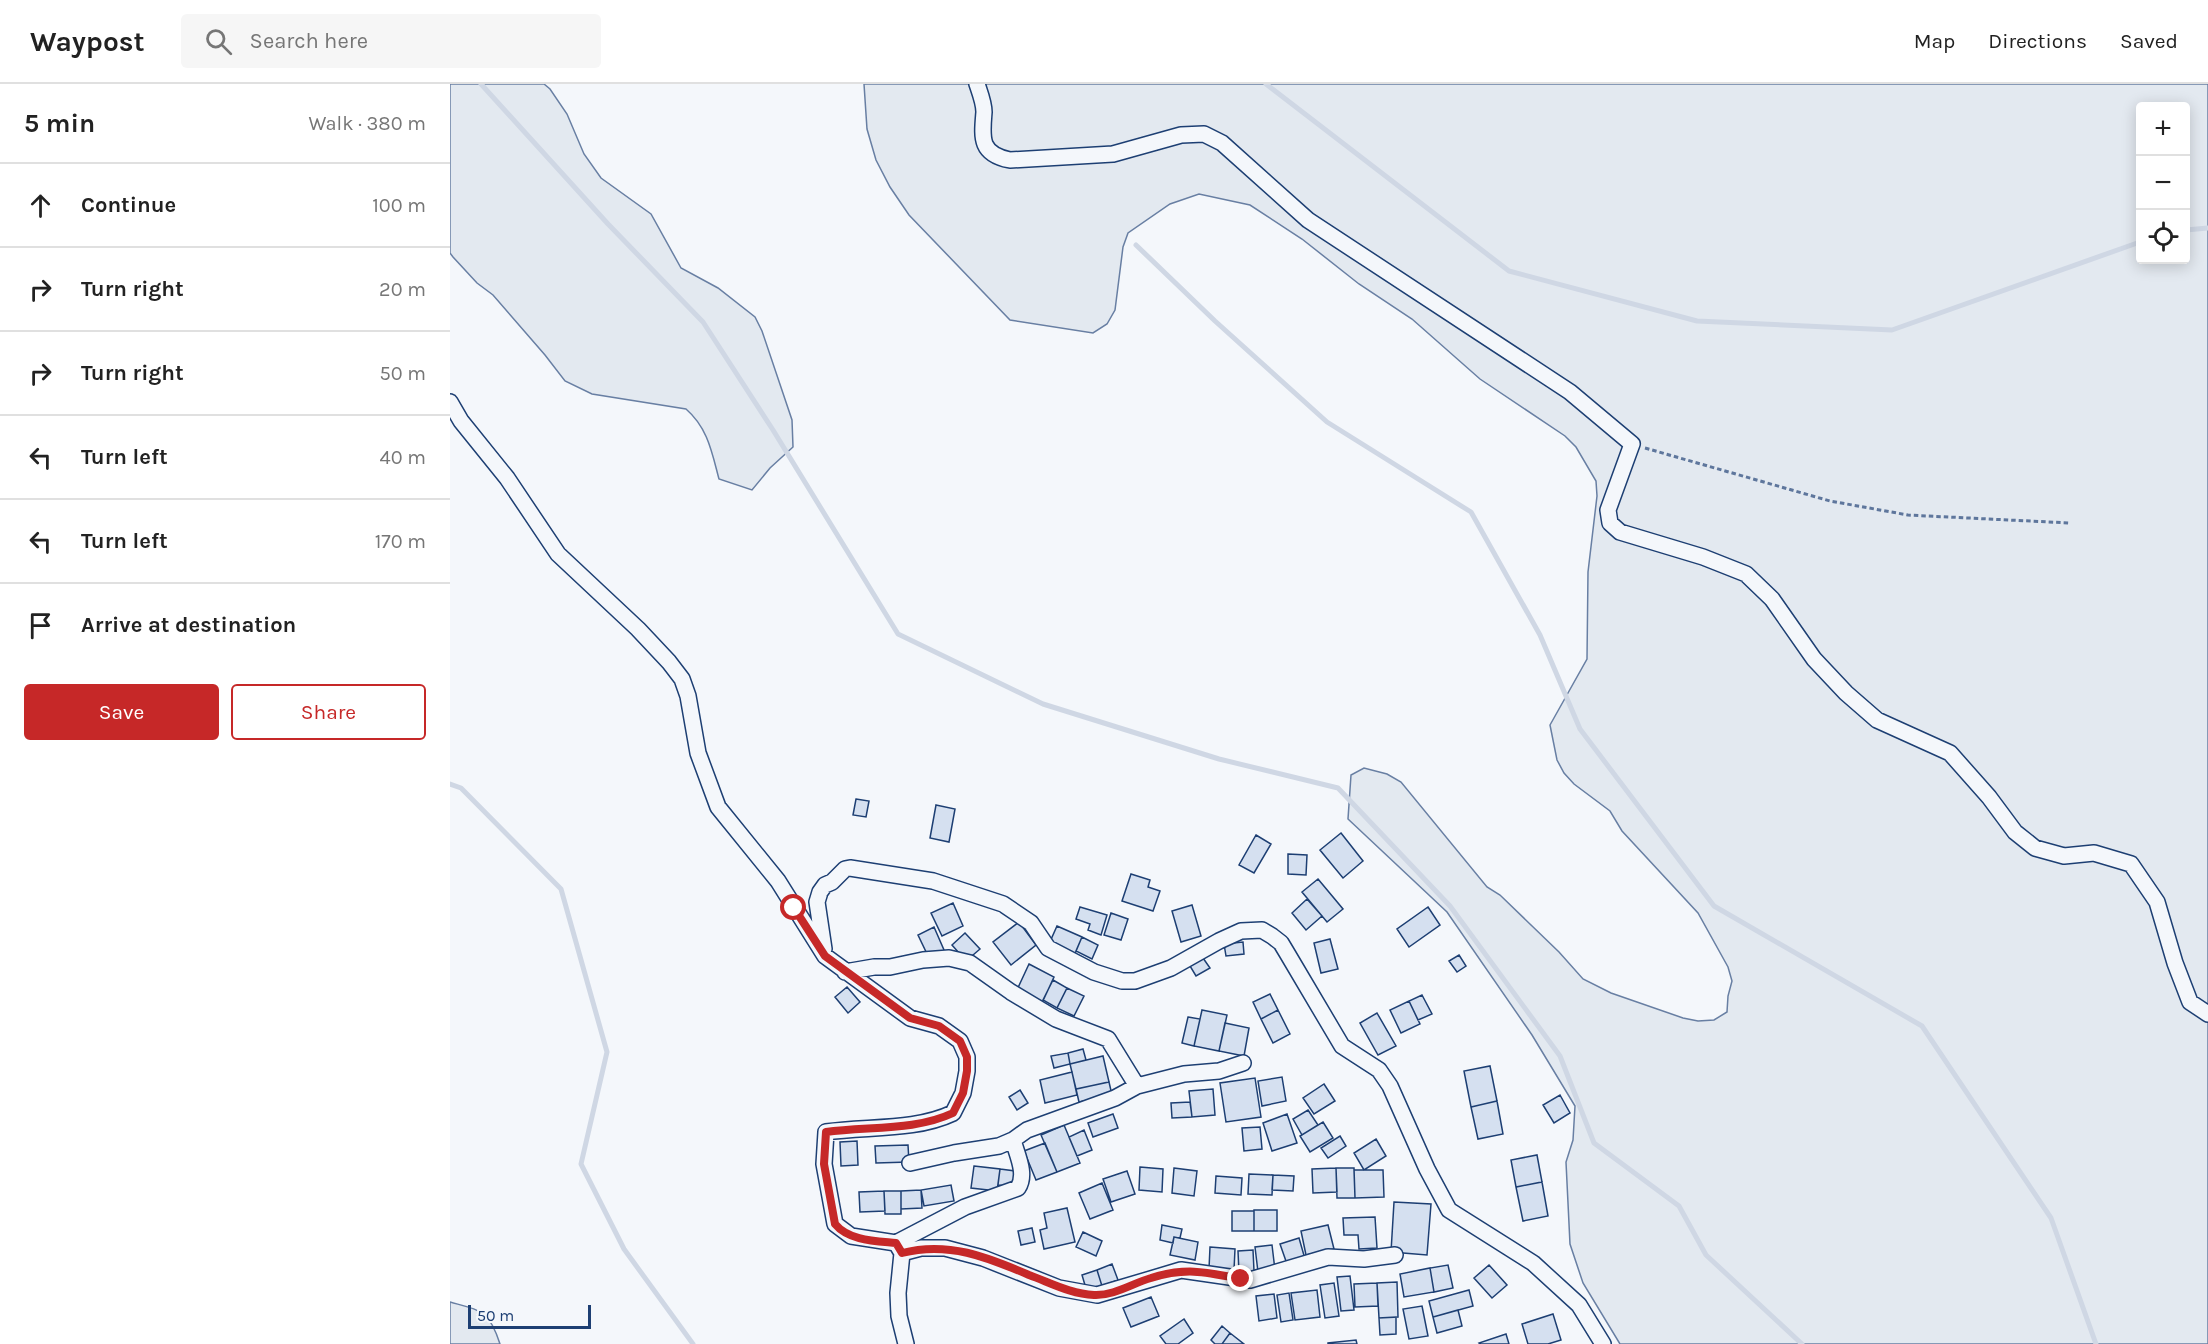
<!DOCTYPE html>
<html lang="en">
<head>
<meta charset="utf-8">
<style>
	:root { --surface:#fff; --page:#f6f6f6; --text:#222; --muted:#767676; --line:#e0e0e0; --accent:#c62828 }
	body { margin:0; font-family:Karla,sans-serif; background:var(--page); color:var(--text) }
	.controls { position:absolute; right:18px; top:18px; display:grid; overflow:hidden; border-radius:6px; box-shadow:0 3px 15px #0003 }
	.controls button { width:54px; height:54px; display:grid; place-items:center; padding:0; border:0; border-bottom:2px solid var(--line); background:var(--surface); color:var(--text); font:30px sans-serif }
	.scale { position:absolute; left:18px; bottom:15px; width:123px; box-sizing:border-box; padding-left:6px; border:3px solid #1d3f73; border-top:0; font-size:16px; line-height:21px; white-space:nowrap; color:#1d3f73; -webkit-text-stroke:4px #f4f7fb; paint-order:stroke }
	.stop { position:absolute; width:18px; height:18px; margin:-14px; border:4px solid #c62828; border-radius:50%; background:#fff }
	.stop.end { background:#c62828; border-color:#fff; box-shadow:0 2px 6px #0008 }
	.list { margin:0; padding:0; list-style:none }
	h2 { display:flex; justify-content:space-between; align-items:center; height:78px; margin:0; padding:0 24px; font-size:26px }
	h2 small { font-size:20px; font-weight:400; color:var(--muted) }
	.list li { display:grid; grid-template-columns:39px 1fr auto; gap:18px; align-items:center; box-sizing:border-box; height:84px; padding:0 24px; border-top:2px solid var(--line) }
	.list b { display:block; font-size:22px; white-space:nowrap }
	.list em { font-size:20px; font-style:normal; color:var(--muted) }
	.actions { display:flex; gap:12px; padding:18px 24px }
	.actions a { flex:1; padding:14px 0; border:2px solid var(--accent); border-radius:6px; text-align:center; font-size:21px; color:var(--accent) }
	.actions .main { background:var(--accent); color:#fff }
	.icon { flex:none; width:33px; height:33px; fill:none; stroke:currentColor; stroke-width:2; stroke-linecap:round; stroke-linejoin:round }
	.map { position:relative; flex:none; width:1758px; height:1260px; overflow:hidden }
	header { display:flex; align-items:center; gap:36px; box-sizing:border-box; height:84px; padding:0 30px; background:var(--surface); border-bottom:2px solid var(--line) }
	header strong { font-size:28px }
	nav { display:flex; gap:33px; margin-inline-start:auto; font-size:21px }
	.search { width:420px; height:54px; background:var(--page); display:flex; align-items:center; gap:15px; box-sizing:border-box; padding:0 21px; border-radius:6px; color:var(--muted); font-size:22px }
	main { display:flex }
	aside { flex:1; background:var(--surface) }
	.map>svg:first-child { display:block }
	.green { fill:#e3e9f0; stroke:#687fa3; stroke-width:1.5; fill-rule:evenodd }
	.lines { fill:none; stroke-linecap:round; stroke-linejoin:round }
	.stream { stroke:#cfd7e4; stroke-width:5 }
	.building { fill:#d5e0f0; stroke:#1d3f73; stroke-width:1.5 }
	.minor-casing { stroke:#1d3f73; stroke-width:18 }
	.path { stroke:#5e769c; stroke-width:3; stroke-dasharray:4.5 3; stroke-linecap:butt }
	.minor { stroke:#f4f7fb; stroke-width:15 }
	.route { stroke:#c62828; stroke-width:8 }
</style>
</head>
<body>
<header>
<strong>Waypost</strong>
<div class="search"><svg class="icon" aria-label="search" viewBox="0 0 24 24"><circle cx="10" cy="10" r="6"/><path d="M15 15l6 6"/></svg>Search here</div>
<nav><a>Map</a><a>Directions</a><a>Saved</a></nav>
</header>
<main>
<aside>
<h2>5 min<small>Walk · 380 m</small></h2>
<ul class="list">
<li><svg class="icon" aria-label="ahead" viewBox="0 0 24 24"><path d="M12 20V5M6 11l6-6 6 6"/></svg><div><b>Continue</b></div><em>100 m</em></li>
<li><svg class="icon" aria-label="right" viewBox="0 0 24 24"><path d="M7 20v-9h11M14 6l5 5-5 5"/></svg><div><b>Turn right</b></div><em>20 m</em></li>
<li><svg class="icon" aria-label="right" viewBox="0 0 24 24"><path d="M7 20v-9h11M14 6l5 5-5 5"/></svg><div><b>Turn right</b></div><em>50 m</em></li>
<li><svg class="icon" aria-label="left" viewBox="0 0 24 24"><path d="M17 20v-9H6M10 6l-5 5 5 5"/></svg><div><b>Turn left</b></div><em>40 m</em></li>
<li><svg class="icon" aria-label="left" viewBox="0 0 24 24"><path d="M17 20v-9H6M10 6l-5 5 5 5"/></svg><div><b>Turn left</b></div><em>170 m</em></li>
<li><svg class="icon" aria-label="arrive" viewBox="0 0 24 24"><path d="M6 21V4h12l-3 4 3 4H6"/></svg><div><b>Arrive at destination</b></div></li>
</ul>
<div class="actions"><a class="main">Save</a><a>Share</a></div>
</aside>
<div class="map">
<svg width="1758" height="1260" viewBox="0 0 1758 1260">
	<rect width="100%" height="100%" fill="#f4f7fb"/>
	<path class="green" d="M0 0H94L100 5 117 30 134 70 151 94 201 130 231 184 268 204 305 233 312 247 342 336 343 363 320 384 302 406 269 395C262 369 258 344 236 325L142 310 115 297 95 271 43 211 27 199 3 173 0 169Z
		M414 0H1758V1260H1170L1133 1199 1120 1160 1116 1078 1123 1056 1125 1022 1082 951 997 828 898 735 901 691 914 684 937 690 951 698 1037 803 1050 811 1109 868 1133 895 1161 909 1233 934 1248 937 1264 936 1277 928 1278 912 1282 897 1278 883 1248 829 1172 747 1160 727 1124 700 1114 689 1107 676 1100 641 1137 575 1138 488 1147 412 1146 397 1126 363 1115 352 1030 295 962 235 909 200 852 155 800 121 749 110 720 120 678 149 673 163 665 226 657 240 643 249 560 236 459 131 440 103 426 76 417 45ZM1690 22H1736V176H1690Z
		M0 1218C32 1227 39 1226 50 1260H0Z"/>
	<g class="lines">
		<path class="stream" d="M31 0 158 140 253 238 323 346 448 550 593 620 769 675 888 704 1000 822 1110 972 1144 1059 1229 1122 1256 1171 1352 1260
			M816 0 1059 187 1247 237 1442 246 1690 158
			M1736 146 1758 144
			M686 161 765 237 877 338 1021 428 1090 551 1130 645 1264 822 1472 942 1601 1134 1646 1260
			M0 700 11 704 111 805 157 968 131 1080 174 1165 243 1260"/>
	</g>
	<path class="building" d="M406 715 419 717 416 733 403 731Z
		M486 721 505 725 499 758 480 754Z
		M891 749 913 777 893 794 870 766Z
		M806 751 821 760 804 789 789 781Z
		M838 770 857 771 856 791 838 790Z
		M681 790 700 796 698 803 710 807 703 827 672 817Z
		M868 795 893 825 877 838 852 808Z
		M857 815 872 832 856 846 842 829Z
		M503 819 513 842 492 852 481 829Z
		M742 821 751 852 731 858 722 827Z
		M630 823 657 831 651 851 638 846 640 840 626 835Z
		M978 823 990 841 959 863 947 845Z
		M661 829 678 835 671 856 654 851Z
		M569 838 586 861 561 881 543 858Z
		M607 842 632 853 624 872 599 860Z
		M484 843 494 866 479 874 468 851Z
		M515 849 530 865 516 877 502 861Z
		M632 853 648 861 642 875 626 867Z
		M880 855 888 885 871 889 864 859Z
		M793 858 794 870 776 872 774 860Z
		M1009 871 1016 882 1007 888 999 877Z
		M753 874 760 884 746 892 740 882Z
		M579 880 604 893 591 921 566 908Z
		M603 896 617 904 607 924 593 916Z
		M397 903 410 918 398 929 385 913Z
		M617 904 634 912 624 932 607 924Z
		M820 910 828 926 811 935 803 918Z
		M972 911 982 930 968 936 959 917Z
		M959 917 970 940 951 949 940 926Z
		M752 926 777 931 769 967 744 962Z
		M828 926 840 950 823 959 811 935Z
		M927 929 946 962 928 971 910 939Z
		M738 933 750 935 744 962 732 959Z
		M775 939 799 944 794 972 769 967Z
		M633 965 636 976 620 980 618 969Z
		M618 969 620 980 604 984 601 972Z
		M653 972 659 998 626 1005 620 980Z
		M1040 982 1047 1017 1021 1023 1014 987Z
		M622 988 627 1011 595 1019 590 996Z
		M832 993 836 1017 812 1022 808 997Z
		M805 994 811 1033 776 1038 770 999Z
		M659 998 662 1011 629 1018 626 1005Z
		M874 1000 885 1017 864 1030 853 1014Z
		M763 1005 765 1031 742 1033 739 1007Z
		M570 1006 578 1019 567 1026 559 1013Z
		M1110 1011 1120 1029 1104 1039 1093 1021Z
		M1047 1017 1053 1050 1028 1055 1021 1023Z
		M740 1018 742 1033 722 1034 721 1019Z
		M858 1026 868 1041 852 1051 843 1035Z
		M663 1030 668 1044 643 1053 638 1039Z
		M837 1030 847 1059 822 1067 813 1039Z
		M873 1038 883 1054 860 1068 850 1052Z
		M614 1041 630 1079 607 1088 591 1051Z
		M810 1043 812 1065 794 1067 792 1044Z
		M634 1046 642 1066 627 1072 619 1053Z
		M890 1052 896 1062 878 1074 871 1064Z
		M926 1055 936 1072 914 1086 904 1069Z
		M407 1057 408 1081 391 1082 390 1058Z
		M595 1059 607 1088 586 1096 574 1067Z
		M458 1061 459 1078 426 1079 425 1062Z
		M1087 1071 1092 1098 1066 1103 1061 1076Z
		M524 1082 550 1085 547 1107 521 1104Z
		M690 1083 713 1085 712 1108 689 1106Z
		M724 1084 747 1087 744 1112 722 1109Z
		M886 1084 887 1108 863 1109 862 1085Z
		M886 1084H904L905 1114H887Z
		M550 1085 565 1087 563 1103 548 1101Z
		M904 1086H933L934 1113 905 1114Z
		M677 1087 685 1110 661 1118 653 1095Z
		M799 1090 823 1091 822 1111 798 1110Z
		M823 1091 844 1092 843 1107 822 1106Z
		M766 1092 792 1094 791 1111 765 1109Z
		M1092 1098 1098 1132 1073 1137 1066 1103Z
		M652 1099 663 1126 640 1135 629 1109Z
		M501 1101 504 1117 474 1122 471 1106Z
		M471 1106 472 1124 451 1125V1107Z
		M434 1107 435 1127 410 1128 409 1108Z
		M434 1107H451V1130H435Z
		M944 1118 981 1120 977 1171 941 1168Z
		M617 1124 625 1158 594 1165 590 1146 597 1144 594 1129Z
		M804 1126H827V1147H804Z
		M782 1127H804V1147H782Z
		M925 1133 927 1164 909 1165 908 1151H894L893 1134Z
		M712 1141 732 1145 730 1154 724 1153 723 1159 710 1156Z
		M878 1141 884 1165 856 1171 851 1147Z
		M582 1144 585 1158 571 1161 568 1147Z
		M633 1148 652 1157 646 1172 626 1163Z
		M724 1153 748 1158 745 1176 720 1171Z
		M849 1154 855 1175 837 1180 830 1160Z
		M822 1161 825 1186 808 1188 805 1163Z
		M760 1163 785 1165 784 1186 759 1185Z
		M803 1166 804 1187 789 1189 788 1167Z
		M662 1180 668 1196 652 1202 647 1186Z
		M998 1181 1003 1204 984 1208 980 1184Z
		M1039 1181 1057 1201 1042 1214 1024 1194Z
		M980 1184 984 1208 954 1213 950 1190Z
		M647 1186 652 1202 637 1208 632 1191Z
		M900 1192 904 1226 891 1227 887 1193Z
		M947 1198 948 1233 929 1234 927 1199Z
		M884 1199 889 1232 875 1234 870 1201Z
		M927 1199 928 1222 905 1223 904 1200Z
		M867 1206 870 1233 845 1236 841 1209Z
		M1019 1206 1023 1222 983 1233 979 1217Z
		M839 1209 843 1236 831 1238 827 1211Z
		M824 1210 827 1234 809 1237 806 1212Z
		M701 1213 709 1232 681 1243 673 1224Z
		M972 1222 978 1252 959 1255 953 1225Z
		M1008 1226 1012 1242 987 1249 983 1233Z
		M1103 1230 1111 1256 1098 1260H1078L1072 1240Z
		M946 1233V1250L930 1251 929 1234Z
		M734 1235 743 1249 728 1260H716L710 1252Z
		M772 1242 780 1249 772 1260H765L761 1256Z
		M780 1249 794 1260H772Z
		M1056 1250 1059 1260H1030L1029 1259Z
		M906 1256 907 1260H878V1259Z"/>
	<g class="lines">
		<defs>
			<path id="minor" d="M527 0C530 9 534 19 534 28 532 53 529 70 560 76L663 70 731 51 754 50 772 59 858 136 1120 308 1182 360 1158 426 1160 439 1170 448 1253 473 1296 490 1322 515 1364 575 1396 609 1427 636 1500 669 1539 713 1565 748 1585 764 1614 772 1644 769 1681 780 1707 818 1725 879 1740 918 1758 930
				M0 318 11 337 57 394 108 470 188 545 219 578 232 595 238 612 248 669 268 723 328 797 375 872 460 934 489 942 510 957 517 973V987L513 1009 503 1029C465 1047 418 1042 376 1048L374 1080 385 1140 401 1152 446 1159 452 1169 448 1209 449 1232 456 1260
				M374 865 367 818 370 808 375 801 382 798 395 785 400 784 483 797 553 820 581 839 598 864 644 888 672 897H685L721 884 769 857 791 847 812 846 822 852 831 859 837 869 892 962 929 986 940 1002 977 1085 999 1126 1083 1179 1129 1221 1153 1260
				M395 888 424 883H440L473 876 499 874 520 879 561 908 606 935 658 955 687 1002
				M460 1079 504 1069 549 1062 563 1056 577 1046 665 1014 687 1002 734 990 769 987 793 979
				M446 1159 515 1123 568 1104C577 1090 567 1071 563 1056
				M452 1169 471 1164H495L533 1174 609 1204 647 1211 731 1186 800 1196 878 1173 914 1175 945 1171"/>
		</defs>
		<use href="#minor" class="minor-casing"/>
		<path class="path" d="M1195 364 1380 417 1458 431 1619 439"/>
		<use href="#minor" class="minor"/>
	</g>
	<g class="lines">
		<path class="route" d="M344 824 375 872 460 934 489 942 510 957 517 973V987L513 1009 503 1029C465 1047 418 1042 376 1048L374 1080 385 1140C399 1157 426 1157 446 1159L452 1169C498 1157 537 1173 579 1191 601 1199 621 1210 644 1211 664 1212 683 1199 701 1194 736 1183 756 1188 791 1195"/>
	</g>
</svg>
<div class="controls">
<button>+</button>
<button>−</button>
<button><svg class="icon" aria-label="locate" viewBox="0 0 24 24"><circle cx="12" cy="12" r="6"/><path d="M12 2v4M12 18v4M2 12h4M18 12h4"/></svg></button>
</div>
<div class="scale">50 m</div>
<div class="stop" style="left:344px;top:824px"></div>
<div class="stop end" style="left:791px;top:1195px"></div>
</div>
</main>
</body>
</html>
